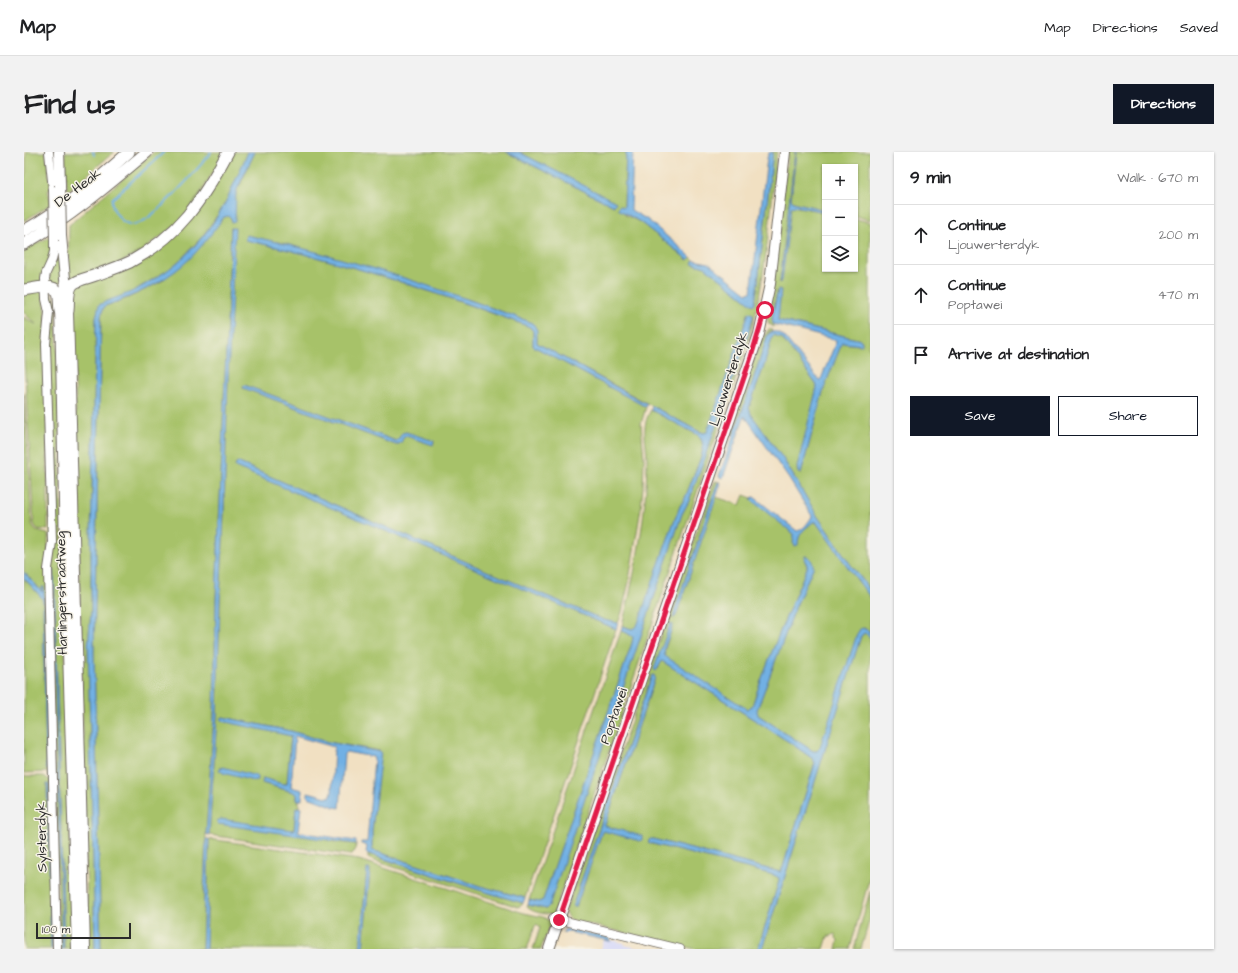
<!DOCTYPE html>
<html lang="en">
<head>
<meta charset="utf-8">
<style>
	:root { --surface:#fff; --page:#f2f2f2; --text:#202124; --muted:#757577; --line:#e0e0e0; --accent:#111827 }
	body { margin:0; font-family:"Architects Daughter",sans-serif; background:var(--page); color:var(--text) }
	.controls { position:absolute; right:12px; top:12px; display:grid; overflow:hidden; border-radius:0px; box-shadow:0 1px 3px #0004 }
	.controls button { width:36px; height:36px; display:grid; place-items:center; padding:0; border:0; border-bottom:1px solid var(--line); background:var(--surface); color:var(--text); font:20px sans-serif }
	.scale { position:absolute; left:12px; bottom:10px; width:95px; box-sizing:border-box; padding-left:4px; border:2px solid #2b2b2b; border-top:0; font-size:11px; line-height:14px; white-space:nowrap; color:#2b2b2b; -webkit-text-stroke:3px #f7f3e8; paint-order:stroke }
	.stop { position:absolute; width:12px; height:12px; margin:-9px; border:3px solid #e11d48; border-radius:50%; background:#fff }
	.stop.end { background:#e11d48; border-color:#fff; box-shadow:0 1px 4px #0008 }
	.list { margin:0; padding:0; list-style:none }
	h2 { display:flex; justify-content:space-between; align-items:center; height:52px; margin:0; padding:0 16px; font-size:17px }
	h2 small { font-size:13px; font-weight:400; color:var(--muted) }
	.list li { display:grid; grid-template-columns:26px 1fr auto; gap:12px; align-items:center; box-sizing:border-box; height:60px; padding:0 16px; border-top:1px solid var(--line) }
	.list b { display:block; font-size:15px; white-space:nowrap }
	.list p { margin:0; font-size:13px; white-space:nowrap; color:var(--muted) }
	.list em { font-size:13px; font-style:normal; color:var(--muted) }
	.actions { display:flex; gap:8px; padding:12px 16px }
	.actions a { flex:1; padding:9px 0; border:1px solid var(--accent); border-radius:0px; text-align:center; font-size:14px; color:var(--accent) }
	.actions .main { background:var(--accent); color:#fff }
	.icon { flex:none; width:22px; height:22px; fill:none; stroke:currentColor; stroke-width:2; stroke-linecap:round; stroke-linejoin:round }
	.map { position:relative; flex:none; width:846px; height:797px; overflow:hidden; border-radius:0px }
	header { display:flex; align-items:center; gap:24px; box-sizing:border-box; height:56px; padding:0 20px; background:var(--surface); border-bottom:1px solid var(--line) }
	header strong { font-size:19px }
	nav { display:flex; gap:22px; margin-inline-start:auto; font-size:14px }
	.intro { display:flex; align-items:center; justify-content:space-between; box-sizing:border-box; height:96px; padding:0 24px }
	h1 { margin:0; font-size:28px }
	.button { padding:10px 18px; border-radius:0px; background:var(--accent); color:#fff; font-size:14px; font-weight:700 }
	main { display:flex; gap:24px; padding:0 24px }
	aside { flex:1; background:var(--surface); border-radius:0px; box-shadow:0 1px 3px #0004 }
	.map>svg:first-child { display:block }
	.built { fill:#d5d8f9 }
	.green { fill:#a7c269; stroke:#69764a; fill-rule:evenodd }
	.water { fill:#71b0e4; stroke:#4e6e88 }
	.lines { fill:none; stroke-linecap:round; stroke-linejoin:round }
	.stream { stroke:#71b0e4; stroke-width:2 }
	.minor-casing { stroke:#706a60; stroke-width:10 }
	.major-casing { stroke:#706a60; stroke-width:12 }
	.highway-casing { stroke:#706a60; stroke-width:13 }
	.minor { stroke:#fff; stroke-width:8 }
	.major { stroke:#fff; stroke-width:10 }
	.highway { stroke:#fff; stroke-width:11 }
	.minor-bridge-casing { stroke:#706a60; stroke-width:10; stroke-linecap:butt }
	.major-bridge-casing { stroke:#706a60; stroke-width:12; stroke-linecap:butt }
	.minor-bridge { stroke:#fff; stroke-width:8 }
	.major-bridge { stroke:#fff; stroke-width:10 }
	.route { stroke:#e11d48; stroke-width:5 }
	.labels { text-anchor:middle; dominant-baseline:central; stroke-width:3; stroke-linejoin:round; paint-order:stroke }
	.street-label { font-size:14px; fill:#2b2b2b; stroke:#f7f3e8 }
</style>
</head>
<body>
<header>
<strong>Map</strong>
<nav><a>Map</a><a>Directions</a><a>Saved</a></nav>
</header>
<div class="intro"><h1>Find us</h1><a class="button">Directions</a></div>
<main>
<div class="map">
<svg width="846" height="797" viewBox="0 0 846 797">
	<rect width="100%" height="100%" fill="#f7f3e8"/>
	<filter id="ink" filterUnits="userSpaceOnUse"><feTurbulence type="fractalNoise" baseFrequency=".025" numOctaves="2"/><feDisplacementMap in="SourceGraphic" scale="8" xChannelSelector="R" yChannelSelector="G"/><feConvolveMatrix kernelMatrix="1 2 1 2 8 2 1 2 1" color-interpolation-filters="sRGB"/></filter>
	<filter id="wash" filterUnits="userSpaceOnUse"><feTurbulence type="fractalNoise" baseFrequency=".012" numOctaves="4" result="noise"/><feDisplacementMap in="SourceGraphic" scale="16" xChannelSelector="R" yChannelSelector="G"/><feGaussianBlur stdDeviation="0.9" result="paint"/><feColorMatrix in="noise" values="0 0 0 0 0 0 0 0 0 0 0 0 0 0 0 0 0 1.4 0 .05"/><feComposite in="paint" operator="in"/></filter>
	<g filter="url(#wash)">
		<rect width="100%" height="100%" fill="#f1e0c2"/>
		<path class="built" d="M580 788 585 789 587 788 600 791 601 793 618 797H577Z"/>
		<path class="green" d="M2 0H22L27 37 24 38 27 52 0 69V28L2 20Z
			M41 0H90L43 40Z
			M130 0H202L158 69 105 108 47 129C43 120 45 84 45 73Z
			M207 0H224L205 44 195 61 177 86 157 107 144 118 116 135 106 141 81 150 72 165 67 386V460L64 493 71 797H64L49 144 52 134 146 84Z
			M231 0H482L590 54 591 50 495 0H602L600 54 599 55 601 63 616 70 664 108 667 105 670 108 668 111 681 115 729 153 731 151 734 130 749 0H753C746 64 742 129 724 191L529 763C521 762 509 761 503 755L504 753 522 757 525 753C568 622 615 493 658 362L665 349 719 199 729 165 725 160 724 162C711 202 699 242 683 280L680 281 674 279 513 191V185L509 171 446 148 319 108 255 90 222 88C319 109 413 141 506 175L509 179V194L622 255 617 272 620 306 619 335 617 356 604 434 598 460 594 471 580 468 463 419 213 310 211 314 592 477 546 616 501 746 456 734 348 698V679L356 599 304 590 267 579 199 565 267 584 263 632 238 631 269 640 273 643V648H275V655L272 656 270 678H268L311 690 332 692 331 699 326 703 185 683 193 565 196 447 199 389 204 227 207 76 192 447 190 565 182 682 178 797H77L70 500 77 165 79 157 81 154 104 146 138 129 200 65 205 64 207 66 213 36 216 33ZM220 233 372 289 374 288 378 282 382 280 410 290 409 292 382 283 372 293 219 236Z
			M764 0H771L756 131 766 56 768 54 801 60V117H831V67L846 70V191L844 195H846V437L827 413 794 365 760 308 727 262 725 256 740 214 748 185 750 183 758 186 792 232 793 235 773 319 776 322H777L800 236 818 191 834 193 838 190 837 188 754 168 753 139 748 166 750 175 745 172 743 165Z
			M772 0H846V68L831 64V15H801V58L769 50 767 48Z
			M28 84V92L19 133 0 136V97Z
			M34 101H36L37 137 25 132C24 120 31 112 34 101Z
			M19 138 22 160 24 378 13 377 10 372 0 206V165L13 173 0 161V140Z
			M25 139 29 144 32 148 49 797H40L30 418H28L38 797H35L27 471Z
			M745 177 749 178 748 179 745 180 743 185 728 231 708 284 707 283V275L737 188Z
			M0 242 8 372 12 379 24 382 26 620 0 621V426L18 446 19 451 22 617 25 616 20 435 18 441 16 437 0 420Z
			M627 258 674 283 678 289 679 296 677 305 661 346 656 354 649 372 613 475 611 478 598 474C601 461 605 448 607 435 616 395 623 349 623 308 623 288 616 276 627 258Z
			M691 329 696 330H694L689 343 649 464H652L692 345 716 353 720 343 728 346V348L730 350C744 361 765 373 774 388L776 381 789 370H792L846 445V480L843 477 839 476 796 596 793 599H789L734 563 732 560 772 454 789 416 781 410 783 413V416C763 462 744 507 728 554L723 557 640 504V498L648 476 634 517 637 510 638 509 644 513 765 590 789 607 791 611 759 715 756 720 629 687 624 689 625 691 750 723 755 726V729L734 797H671L546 768 541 761 687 339ZM627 525 630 529 581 673V674L578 680 552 754 549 753Z
			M597 479 603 481 609 485 608 491 519 748 515 750 505 748Z
			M841 481 846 486V724L826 797H812L814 788 812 786V783L810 782 807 784H804L800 797H738L837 484Z
			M0 624H20L27 629 29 797 25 632 23 633 27 797H0Z
			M185 687 335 708 500 761 519 765 526 769V771L517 797H509L516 776 513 772 511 774 503 797H339L346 718 343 717 336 797H182Z
			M344 702 455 738 499 751 498 753 494 755 348 708 344 706Z
			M846 739V766L837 797H830Z"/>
		<path class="water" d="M224 0H231L212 40 211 70 208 71 207 66 205 64 200 65C188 81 175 99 160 112 137 132 110 144 81 154L79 157 77 165 70 500 77 797H71L64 493 67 460V386L72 165 75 153C85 147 96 145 107 140 116 136 125 130 133 125 163 107 189 76 204 45 211 30 217 15 224 0Z
			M482 0H495L592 50 590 54Z
			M602 0H609L607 58 624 68 667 105 664 108 616 70 594 57 596 53 599 55 600 54Z
			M749 0 734 130 731 151 729 153 681 115 668 111 670 108 685 111 723 141 727 140 743 6 745 1Z
			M771 0H772L767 47 769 50 801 58V60L771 54 767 55 758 129 756 131Z
			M207 76H211L204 227 199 389 196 447 193 565 185 683 182 682 190 565 192 447Z
			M222 83C320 104 415 136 509 171L513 178V191L623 252 622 255 509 194V179L506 175C413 140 318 109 221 88Z
			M754 137H755L757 139 754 168 837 188 838 190V193L818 191 800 236 777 322 774 321 773 315 793 235 792 232 758 186 750 183 748 186 740 214 725 256 727 262 760 308 794 365 827 413 846 438V445L825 417 792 370H789C781 377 774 381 774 393L771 394 769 391 770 382 727 348 729 345H730L773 379C779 378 785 370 788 364L765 327 721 264 720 265 699 326 696 325 695 324 728 231 743 185C747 177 753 179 760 184L795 228 797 227 812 190 811 188 808 187 749 172 748 166Z
			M725 160 729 162V165L719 199 665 349 658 362C615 493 568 623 525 754L522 757 504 753 505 748 515 750 519 748 608 491 609 485 603 481 597 479 598 474 608 477 613 474 649 372 656 354 661 346 677 305 679 296 678 289 674 283 627 258 628 254 674 279 680 281 683 280Z
			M220 233 372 289 374 288 378 281 382 280 410 289 409 293 382 284H380L377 291 372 293 219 236Z
			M213 310 463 419 580 468 594 471 592 477 211 315Z
			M694 330 697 331 652 464 649 467 651 457Z
			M781 404H783C787 407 790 411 789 416L772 454 733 558 734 563 789 599H793L796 595 833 482 836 477 839 476 845 479 846 486 841 481 839 482 837 484 738 797H734L755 729V726L750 723 625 691 624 690 626 687H629L756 720 759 715 791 611 789 607 765 590 644 513 638 509 633 518 631 519 630 517 646 472 648 471C649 482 638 493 641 504L723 557 728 554C744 507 763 462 783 416V413L780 407Z
			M28 418H30L40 797H38Z
			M0 420 18 440V435H20L25 617H22L19 451 18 446 0 426Z
			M628 523H630L631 525 630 529 581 673V674L618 684V688L616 689 579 679 578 680 552 755H550L549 753Z
			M199 565 267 579 304 590 357 600 348 679V698L456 734 501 746 499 751 455 738 342 701 343 694 337 692V690H343L350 607 349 605 322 600 320 602 316 656 309 655 308 654 284 645V640L303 645H306L308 640 310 595 271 584 267 635 278 638V648H273V643L269 640 238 631 239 626 259 632H263L267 584 202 570 198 568 197 566Z
			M199 615 232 624 234 625V628L229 629 199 621 195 618 196 616Z
			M23 632H25L29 797H27Z
			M272 655 277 656 274 679 276 680 332 689V692L194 672 193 669 197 667 268 678H270Z
			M182 687H185L182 797H178Z
			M343 717H346L339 797H336Z
			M541 777H547L586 786 587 789H585L545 780 539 781V780Z"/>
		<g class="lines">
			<path class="stream" d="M69 0 70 3
				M140 0 88 47C87 54 91 61 96 66 100 72 109 74 115 71 122 69 129 61 135 57 154 39 171 21 187 0"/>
		</g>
	</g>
	<g filter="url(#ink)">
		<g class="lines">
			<defs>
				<path id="minor" d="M25 0 29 38
					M30 89V99L28 108 22 121 21 127 22 147 25 160 22 192 28 390 24 417 33 797
					M529 766 656 797"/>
				<path id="major" d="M35 0 36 33
					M37 84 44 159 61 797
					M36 152 41 399 53 797
					M525 797 735 182 746 132 761 0"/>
				<path id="highway" d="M0 79C38 57 73 29 105 0
					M0 92C45 66 84 33 123 0
					M0 138C8 137 29 131 34 140 36 145 35 154 36 159
					M44 159C45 151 43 138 49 132 55 127 65 126 72 123 83 119 95 115 106 110 155 84 179 47 204 0"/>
			</defs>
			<use href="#minor" class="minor-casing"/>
			<use href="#major" class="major-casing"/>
			<use href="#highway" class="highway-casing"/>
			<use href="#minor" class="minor"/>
			<use href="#major" class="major"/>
			<use href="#highway" class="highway"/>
			<defs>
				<path id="minor-bridge" d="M29 38 30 89"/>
				<path id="major-bridge" d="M36 33 37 84"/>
			</defs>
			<use href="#minor-bridge" class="minor-bridge-casing"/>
			<use href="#major-bridge" class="major-bridge-casing"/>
			<use href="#minor-bridge" class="minor-bridge"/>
			<use href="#major-bridge" class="major-bridge"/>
		</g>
	</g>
	<g class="lines" filter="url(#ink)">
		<path class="route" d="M535 768 727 205 741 158"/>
	</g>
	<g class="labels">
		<g class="street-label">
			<text transform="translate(54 36) rotate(-37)">De Heak</text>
			<text transform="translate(705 227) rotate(-72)">Ljouwerterdyk</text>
			<text transform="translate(38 441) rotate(-91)">Harlingerstraatweg</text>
			<text transform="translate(590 564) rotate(-71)">Poptawei</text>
			<text transform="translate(18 685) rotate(-91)">Sylsterdyk</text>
		</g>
	</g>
</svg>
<div class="controls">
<button>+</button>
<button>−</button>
<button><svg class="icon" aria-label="layers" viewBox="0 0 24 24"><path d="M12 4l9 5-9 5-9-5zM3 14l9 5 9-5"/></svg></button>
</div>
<div class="scale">100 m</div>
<div class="stop" style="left:741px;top:158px"></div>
<div class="stop end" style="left:535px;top:768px"></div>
</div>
<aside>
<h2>9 min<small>Walk · 670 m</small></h2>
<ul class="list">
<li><svg class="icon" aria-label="ahead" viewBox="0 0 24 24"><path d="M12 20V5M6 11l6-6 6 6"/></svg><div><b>Continue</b><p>Ljouwerterdyk</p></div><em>200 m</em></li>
<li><svg class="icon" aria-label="ahead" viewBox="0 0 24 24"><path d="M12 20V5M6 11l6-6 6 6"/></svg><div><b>Continue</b><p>Poptawei</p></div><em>470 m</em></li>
<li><svg class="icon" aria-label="arrive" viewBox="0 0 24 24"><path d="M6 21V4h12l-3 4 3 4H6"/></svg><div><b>Arrive at destination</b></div></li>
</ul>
<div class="actions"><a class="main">Save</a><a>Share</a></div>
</aside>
</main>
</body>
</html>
